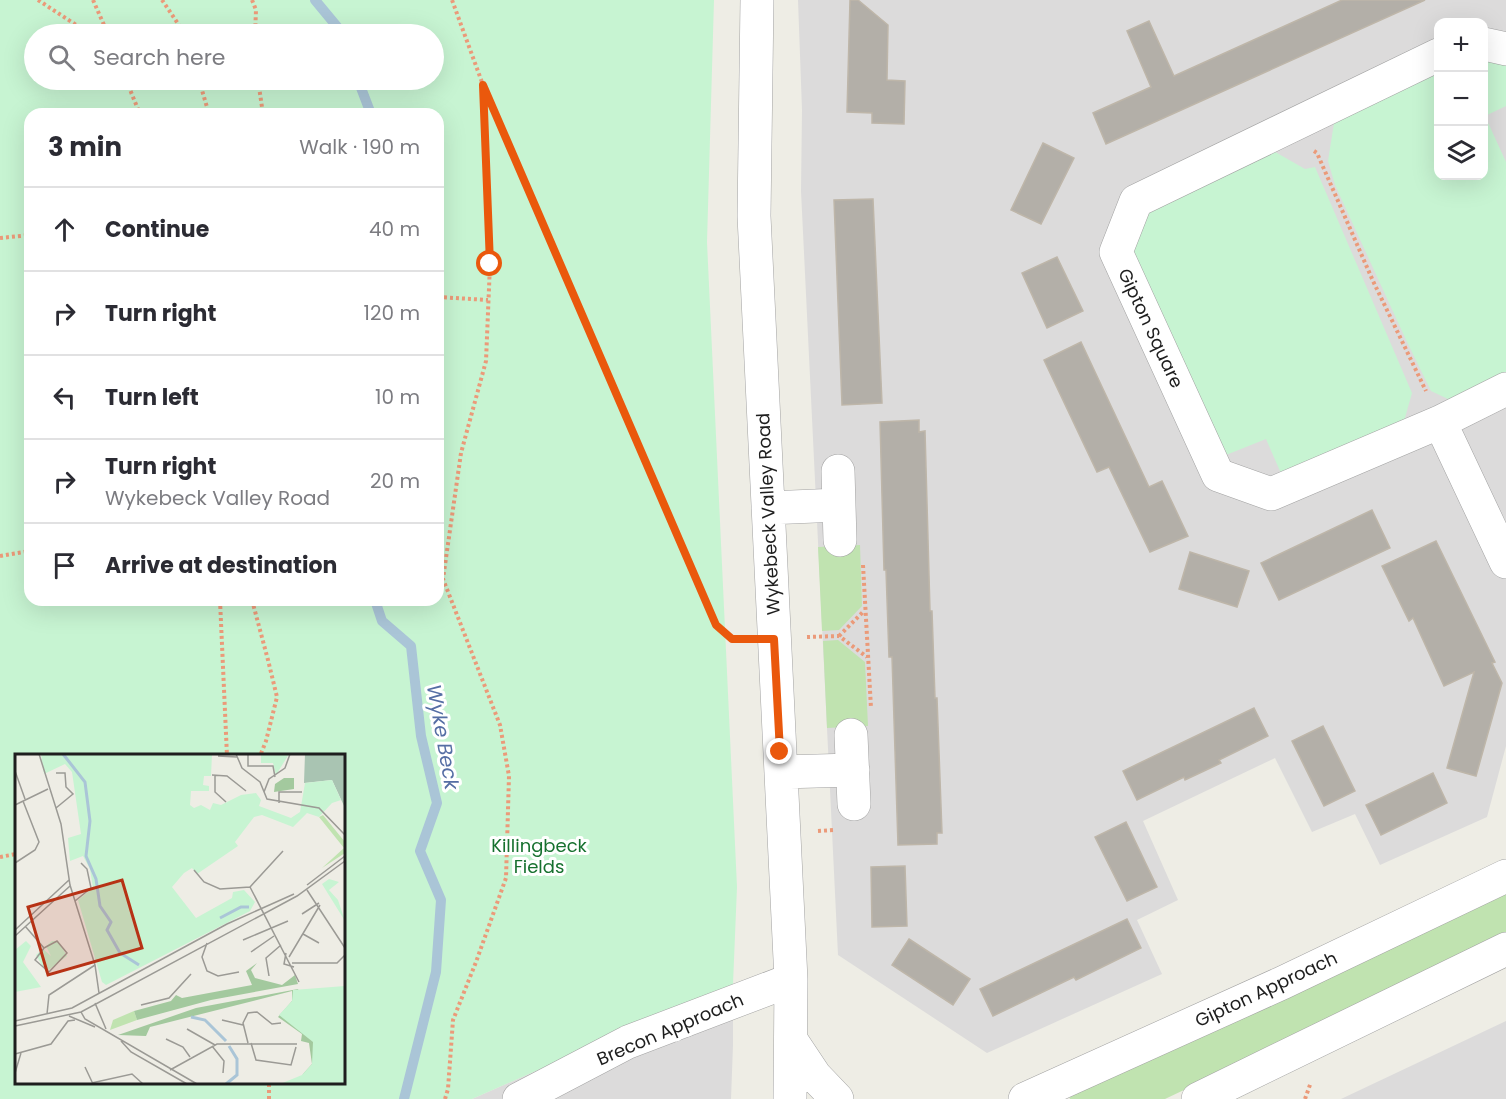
<!DOCTYPE html>
<html lang="en">
<head>
<meta charset="utf-8">
<style>
	:root { --surface:#fff; --page:#f7f7f7; --text:#2b2b33; --muted:#7c7c81; --line:#e1e1e2 }
	body { margin:0; font-family:Poppins,sans-serif; background:var(--page); color:var(--text) }
	.controls { position:absolute; right:18px; top:18px; display:grid; overflow:hidden; border-radius:12px; box-shadow:0 6px 24px #0002 }
	.controls button { width:54px; height:54px; display:grid; place-items:center; padding:0; border:0; border-bottom:2px solid var(--line); background:var(--surface); color:var(--text); font:30px sans-serif }
	.stop { position:absolute; width:18px; height:18px; margin:-14px; border:4px solid #ea580c; border-radius:50%; background:#fff }
	.stop.end { background:#ea580c; border-color:#fff; box-shadow:0 2px 6px #0008 }
	.list { margin:0; padding:0; list-style:none }
	h2 { display:flex; justify-content:space-between; align-items:center; height:78px; margin:0; padding:0 24px; font-size:26px }
	h2 small { font-size:20px; font-weight:400; color:var(--muted) }
	.list li { display:grid; grid-template-columns:39px 1fr auto; gap:18px; align-items:center; box-sizing:border-box; height:84px; padding:0 24px; border-top:2px solid var(--line) }
	.list b { display:block; font-size:22px; white-space:nowrap }
	.list p { margin:0; font-size:20px; white-space:nowrap; color:var(--muted) }
	.list em { font-size:20px; font-style:normal; color:var(--muted) }
	.icon { flex:none; width:33px; height:33px; fill:none; stroke:currentColor; stroke-width:2; stroke-linecap:round; stroke-linejoin:round }
	.map { position:relative; flex:none; width:1506px; height:1099px; overflow:hidden }
	.search { position:absolute; background:var(--surface); box-shadow:0 6px 24px #0002; left:24px; top:24px; width:420px; height:66px; display:flex; align-items:center; gap:15px; box-sizing:border-box; padding:0 21px; border-radius:33px; color:var(--muted); font-size:22px }
	.panel { position:absolute; background:var(--surface); box-shadow:0 6px 24px #0002; left:24px; top:108px; width:420px; height:498px; border-radius:18px }
	.map>svg:first-child { display:block }
	.residential { fill:#dcdbdb; fill-rule:evenodd }
	.grass { fill:#c0e3b0 }
	.park { fill:#c7f4d2; fill-rule:evenodd }
	.lines { fill:none; stroke-linecap:round; stroke-linejoin:round }
	.stream { stroke:#aac5d7; stroke-width:10 }
	.building { fill:#b3afa8; stroke:#beb6a9; stroke-width:1.5 }
	.minor-casing { stroke:#a2a2a2; stroke-width:34 }
	.path { stroke:#eb9a79; stroke-width:4; stroke-dasharray:3 3; stroke-linecap:butt }
	.minor { stroke:#fff; stroke-width:33 }
	.route { stroke:#ea580c; stroke-width:8 }
	.labels { text-anchor:middle; dominant-baseline:central; stroke-width:6; stroke-linejoin:round; paint-order:stroke }
	.street-label { font-size:18px; fill:#1e1e1e; stroke:#fff }
	.park-label { font-size:18px; fill:#17712f; stroke:#fff }
	.water-label { font-size:20px; font-style:italic; fill:#556ea4; stroke:#fff }
	.inset-river { fill:none; stroke:#aac5d7; stroke-width:3 }
	.inset-road { fill:none; stroke:#9b9a95; stroke-width:1.5 }
	.view { fill:#b73215; fill-opacity:0.15; stroke:#b73215; stroke-width:3 }
	.inset-edge { fill:none; stroke:#1e1e1e; stroke-width:3 }
</style>
</head>
<body>
<div class="map">
<svg width="1506" height="1099" viewBox="0 0 1506 1099">
	<rect width="100%" height="100%" fill="#eeede5"/>
	<path class="residential" d="M798 0H1506V746L1487 817 1380 865 1355 814 1312 832 1275 758 1143 821 1178 900 1137 920 1162 974 987 1053 838 955 801 191 802 110ZM1438 22H1484V176H1438Z
		M733 984V1045L731 1099H472Z
		M1506 1021V1099H1341Z"/>
	<path class="grass" d="M860 545 862 606 839 630 822 631 818 547Z
		M838 640 865 662 868 726 827 728 823 641Z
		M1506 889V937L1165 1099H1070L1069 1095Z"/>
	<path class="park" d="M0 0H714L707 242 737 887 733 984 472 1099H0ZM34 34H434V80H34ZM30 114H438V600H30ZM16 756H344V1082H16Z
		M1484 44 1506 49V106L1485 116 1506 162V389L1467 408 1431 391 1407 342 1335 185 1328 161 1337 104 1438 55V176H1484Z
		M1258 142 1305 169 1315 167 1412 393 1399 439 1287 487 1266 439 1211 461 1116 252 1136 201Z"/>
	<g class="lines">
		<path class="stream" d="M315 0 339 29 341 34
			M358 80 371 114
			M375 600 382 621 411 646 421 736 437 803 420 851 441 900 436 972 404 1099"/>
	</g>
	<path class="building" d="M850 0H858L888 25 887 80 905 81 904 124 872 123V113L847 112Z
		M1342 0H1425L1106 144 1093 113 1151 87 1127 31 1149 21 1174 76Z
		M1043 143 1074 158 1041 224 1011 210Z
		M873 199 882 403 842 405 834 200Z
		M1057 257 1083 311 1047 328 1022 273Z
		M1081 342 1149 487 1162 481 1188 536 1150 552 1109 467 1097 472 1044 360Z
		M919 420V432L925 431 930 611H932L935 698H937L942 833H937V844L898 845 892 657H889L886 570H884L880 422Z
		M1372 510 1390 548 1279 600 1261 563Z
		M1436 541 1495 662 1492 663 1502 683 1476 776 1447 768 1474 672 1444 686 1413 618 1409 621 1382 566Z
		M1190 552 1249 571 1237 607 1179 589Z
		M1254 708 1268 736 1219 760 1221 763 1204 771 1185 780 1184 777 1137 800 1123 771Z
		M1323 726 1355 791 1324 806 1292 741Z
		M1433 773 1447 803 1381 835 1366 805Z
		M1126 822 1157 887 1127 901 1095 837Z
		M905 866 907 926 872 927 871 867Z
		M1127 919 1141 948 1076 980 1074 977 993 1016 980 989Z
		M909 939 970 979 953 1005 892 965Z"/>
	<g class="lines">
		<defs>
			<path id="minor" d="M757 0 754 216 791 980 790 1099
				M1484 44 1506 49
				M1438 55 1136 201 1116 252 1218 475 1271 494 1440 422 1506 389
				M1440 422 1506 562
				M838 471 840 540
				M768 508 839 505
				M851 735 854 804
				M781 772 853 770
				M791 1040 815 1076 837 1099
				M519 1099 628 1042 791 980
				M1025 1099 1282 983 1506 876
				M1198 1099 1506 949"/>
		</defs>
		<use href="#minor" class="minor-casing"/>
		<path class="path" d="M38 0 90 34
			M93 0 108 34
			M162 0 185 34
			M252 0 256 10 255 34
			M126 80 140 114
			M199 80 209 114
			M258 80 263 114
			M485 88 716 625 732 639H743
			M1314 151 1317 153 1373 281 1426 391
			M0 238 30 235
			M438 297 488 300
			M0 556 30 551
			M863 565 871 708
			M220 600 227 756
			M252 600 268 660 277 697 266 741 260 756
			M839 636 864 611
			M807 637 839 636 867 657
			M818 831 834 830
			M0 857 16 854
			M269 1099V1082
			M445 1099 448 1089 453 1020 476 962 506 878 509 776 500 725 443 579 461 453 486 361 490 264 483 85 452 0
			M1305 1099 1311 1082"/>
		<use href="#minor" class="minor"/>
	</g>
	<g class="lines">
		<path class="route" d="M490 264 483 85 716 625 732 639H774L780 752"/>
	</g>
	<g class="labels">
		<g class="street-label">
			<text transform="translate(1151 328) rotate(65)">Gipton Square</text>
			<text transform="translate(768 514) rotate(-93)">Wykebeck Valley Road</text>
			<text transform="translate(1266 989) rotate(-25)">Gipton Approach</text>
			<text transform="translate(670 1029) rotate(-23)">Brecon Approach</text>
		</g>
		<g class="park-label">
			<text x="539" y="845">Killingbeck<tspan x="539" dy="21">Fields</tspan></text>
		</g>
		<g class="water-label">
			<text transform="translate(443 737) rotate(80)">Wyke Beck</text>
		</g>
	</g>
	<g transform="translate(15 754)">
		<rect width="330" height="330" fill="#eeede5"/>
		<path d="M308 61 330 88V99L307 114 329 94 304 63ZM119 257 122 266 95 276 98 266Z" fill="#c0e3b0"/>
		<path d="M269 24H279V35L259 38 260 30ZM242 209 236 216 240 224 267 231 280 221 283 230 196 246 122 266 119 257 156 247 161 241 167 244 237 231 231 217ZM283 235 313 302 287 321 297 310 294 289 286 287 287 280 263 263 277 247V237L135 273 131 282 103 281 181 254Z" fill="#a3c99e"/>
		<path d="M290 0H330V54L317 26 289 29Z" fill="#a9c4b2"/>
		<path d="M26 0H197L196 22H189L188 31 194 32V37H176L175 51 179 54 186 51 195 56 198 49 206 51 226 41 241 39 246 46 244 52 276 64 285 58 290 29 317 26 326 46 317 49 304 63 292 59 278 73 247 61 239 63 220 88 223 92 182 120 177 114 169 119 157 133 181 164 217 144 218 138 229 136 240 148 235 157 91 231 87 228 63 146 78 134 75 115 68 102 55 107 53 84 66 80 57 18 50 10 29 20ZM246 0H274L261 21 258 9H246ZM314 125 324 128 314 136 323 146 330 167 307 130ZM11 187 16 192 8 208 26 233 0 238V196ZM37 187H43L52 202 31 218 21 201 28 195 36 202 31 192ZM330 232V330H265L287 321 297 310 298 288 264 261 277 247 278 236Z" fill="#c7f4d2"/>
		<path class="inset-river" d="M48 0 70 28 75 67 71 102 81 125 85 152 96 168 92 176 105 199 124 211M205 164 226 153H234M176 263 190 266 211 287M211 330 222 321V305L214 292"/>
		<path class="inset-road" d="M24 0 46 70 55 131 80 211 84 239M221 0 227 14 245 28 252 45 304 54 330 81M233 0V12H258L260 23M203 2 222 3M0 17 10 45M197 21 212 22 231 37M200 21V38L211 48M249 38 254 25 270 14 275 0M264 49V38H287M0 51 33 35M41 54 58 40 51 33 50 19H41M0 109 20 96 24 88 8 47M179 116 189 128 205 135 235 133 268 97M292 131 330 102M235 133 284 228M292 136 330 194M60 147 76 134 72 115 66 109M287 160 304 149M10 172 29 194 42 187 52 199 34 218 20 206 29 194M0 176 54 126M288 180 304 189M0 182 55 132M228 186 273 167M192 189 187 203 192 217 203 222 224 218M236 198 259 182M271 199 269 210 279 213M274 203 305 151M277 209H322L330 201M254 222 251 204 266 191M80 249 91 275M126 251 154 244 176 220M66 258 70 265 182 330M32 260 34 241 80 211M54 262 80 273M207 266 228 271M0 267 57 254 212 170 279 140M0 272 66 258 282 142 330 107M172 275 200 291M151 285 168 293 175 303M106 287 116 298 172 330M233 289 228 269 233 259 242 258 257 270 266 269M236 289 241 306 276 311 281 293M197 292 209 307 208 319M0 300 36 290 53 267 60 266M70 313 78 330M155 316 202 290H282M0 319 6 299M72 330 117 320 128 330"/>
		<path class="view" d="M107 126 127 194 33 221 13 153Z"/>
		<rect width="330" height="330" class="inset-edge"/>
	</g>
</svg>
<div class="controls">
<button>+</button>
<button>−</button>
<button><svg class="icon" aria-label="layers" viewBox="0 0 24 24"><path d="M12 4l9 5-9 5-9-5zM3 14l9 5 9-5"/></svg></button>
</div>
<div class="stop" style="left:490px;top:264px"></div>
<div class="stop end" style="left:780px;top:752px"></div>
<div class="search"><svg class="icon" aria-label="search" viewBox="0 0 24 24"><circle cx="10" cy="10" r="6"/><path d="M15 15l6 6"/></svg>Search here</div>
<section class="panel">
<h2>3 min<small>Walk · 190 m</small></h2>
<ul class="list">
<li><svg class="icon" aria-label="ahead" viewBox="0 0 24 24"><path d="M12 20V5M6 11l6-6 6 6"/></svg><div><b>Continue</b></div><em>40 m</em></li>
<li><svg class="icon" aria-label="right" viewBox="0 0 24 24"><path d="M7 20v-9h11M14 6l5 5-5 5"/></svg><div><b>Turn right</b></div><em>120 m</em></li>
<li><svg class="icon" aria-label="left" viewBox="0 0 24 24"><path d="M17 20v-9H6M10 6l-5 5 5 5"/></svg><div><b>Turn left</b></div><em>10 m</em></li>
<li><svg class="icon" aria-label="right" viewBox="0 0 24 24"><path d="M7 20v-9h11M14 6l5 5-5 5"/></svg><div><b>Turn right</b><p>Wykebeck Valley Road</p></div><em>20 m</em></li>
<li><svg class="icon" aria-label="arrive" viewBox="0 0 24 24"><path d="M6 21V4h12l-3 4 3 4H6"/></svg><div><b>Arrive at destination</b></div></li>
</ul>
</section>
</div>
</body>
</html>
